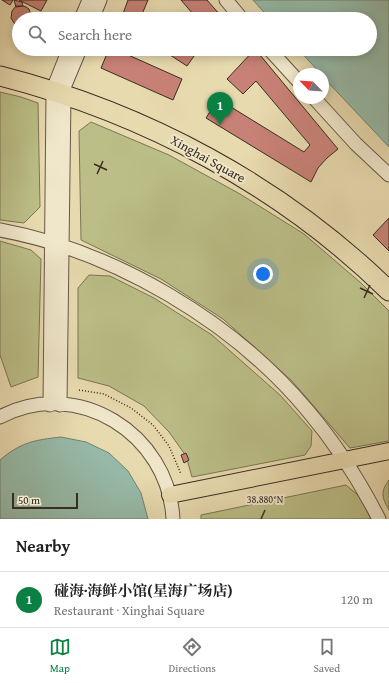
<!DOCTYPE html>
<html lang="en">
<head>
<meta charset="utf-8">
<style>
	:root { --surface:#fff; --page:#f6f6f6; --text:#202124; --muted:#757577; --line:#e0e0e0; --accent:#0b8043 }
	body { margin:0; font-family:"Gentium Book Plus","Noto Serif SC",serif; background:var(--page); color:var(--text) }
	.compass { position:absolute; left:293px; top:68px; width:36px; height:36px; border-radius:50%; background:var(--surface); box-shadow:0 2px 10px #0003; rotate:295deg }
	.scale { position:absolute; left:12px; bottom:10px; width:66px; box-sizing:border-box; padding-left:4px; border:2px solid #382d21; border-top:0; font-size:11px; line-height:14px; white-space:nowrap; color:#382d21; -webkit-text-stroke:3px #f0e7cb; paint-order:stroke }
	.you { position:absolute; left:263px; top:274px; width:14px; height:14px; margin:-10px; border:3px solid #fff; border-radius:50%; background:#1a73e8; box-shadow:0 0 0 6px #1a73e833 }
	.badge { display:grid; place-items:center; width:26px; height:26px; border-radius:50%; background:var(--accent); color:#fff; font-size:13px; font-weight:700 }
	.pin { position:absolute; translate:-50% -33px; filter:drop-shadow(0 1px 2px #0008) }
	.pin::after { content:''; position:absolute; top:21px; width:14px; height:12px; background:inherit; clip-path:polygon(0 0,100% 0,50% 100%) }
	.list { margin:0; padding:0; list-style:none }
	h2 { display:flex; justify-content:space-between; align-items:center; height:52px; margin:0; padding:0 16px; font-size:17px }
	h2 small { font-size:13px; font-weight:400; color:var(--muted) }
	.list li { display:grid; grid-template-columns:26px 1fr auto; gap:12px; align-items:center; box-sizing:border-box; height:56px; padding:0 16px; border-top:1px solid var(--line) }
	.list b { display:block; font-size:15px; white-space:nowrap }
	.list p { margin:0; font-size:13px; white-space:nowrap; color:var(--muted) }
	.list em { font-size:13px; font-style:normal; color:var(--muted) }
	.icon { flex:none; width:22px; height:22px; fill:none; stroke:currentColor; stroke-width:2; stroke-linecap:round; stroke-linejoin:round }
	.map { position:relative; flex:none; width:389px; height:519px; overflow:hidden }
	.search { position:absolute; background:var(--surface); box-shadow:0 2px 10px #0003; left:12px; right:12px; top:12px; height:44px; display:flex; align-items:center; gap:10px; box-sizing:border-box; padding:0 14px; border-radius:22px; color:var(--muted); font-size:15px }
	.sheet { height:108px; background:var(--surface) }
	nav { display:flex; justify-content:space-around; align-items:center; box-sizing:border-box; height:56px; border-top:1px solid var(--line); background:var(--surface); font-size:11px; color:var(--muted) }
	nav a { display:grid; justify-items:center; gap:2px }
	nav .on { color:var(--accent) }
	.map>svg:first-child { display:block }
	.green { fill:#bbbe87; stroke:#7a7654 }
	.water { fill:#97bba9; stroke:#718273 }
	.building { fill:#c88176; stroke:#382d21 }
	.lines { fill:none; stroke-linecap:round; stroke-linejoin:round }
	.minor-casing { stroke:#645844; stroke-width:15 }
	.major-casing { stroke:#382d21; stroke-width:18 }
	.highway-casing { stroke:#382d21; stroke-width:21 }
	.path { stroke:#382d21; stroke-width:1.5; stroke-dasharray:1 2; stroke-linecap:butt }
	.minor { stroke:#f0e7cb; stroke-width:13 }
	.major { stroke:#e8daaf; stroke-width:16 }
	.highway { stroke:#e8daaf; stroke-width:19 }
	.ticks { fill:none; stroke:#382d21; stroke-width:1.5 }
	.labels { text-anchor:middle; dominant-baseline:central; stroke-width:4; stroke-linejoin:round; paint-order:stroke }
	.street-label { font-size:13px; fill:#382d21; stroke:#f0e7cb }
	.ticks-label { font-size:10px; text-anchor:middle; fill:#382d21; stroke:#f0e7cb; stroke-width:4; stroke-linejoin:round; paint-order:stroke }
</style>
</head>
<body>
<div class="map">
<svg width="389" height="519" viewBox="0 0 389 519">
	<rect width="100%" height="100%" fill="#e8daaf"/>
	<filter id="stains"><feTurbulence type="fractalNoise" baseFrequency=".005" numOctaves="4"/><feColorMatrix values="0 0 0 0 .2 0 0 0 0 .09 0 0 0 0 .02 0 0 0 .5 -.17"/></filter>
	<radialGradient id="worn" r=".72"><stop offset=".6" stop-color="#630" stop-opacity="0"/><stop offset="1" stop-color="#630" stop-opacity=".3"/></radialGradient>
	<path class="green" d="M0 92 21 97 38 103 40 207 24 223 0 220Z
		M91 122 169 155 240 194 304 234 361 283 389 311V441L350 448 292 381 223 319 161 279 81 240 79 131Z
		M0 241 31 250 41 259 38 377 11 387 0 355Z
		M89 275 110 276 154 298 212 335 280 395 312 431 311 446 305 455 192 477 186 456 169 432 144 406 109 386 78 378V288Z
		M389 480V510C382 498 380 492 389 480Z
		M346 485 360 497 371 519H201V515Z"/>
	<path class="water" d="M253 0H389V147L323 77V74H321L298 49H370V19H270Z
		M61 437 86 442 109 453 128 471 141 493 148 519H0V460C21 442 35 440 61 437Z"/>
	<path class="building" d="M2 0H13L10 5Z
		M14 0 22 2 23 6 16 7Z
		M19 0H47L41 11Z
		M128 0H148L140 19H121Z
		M181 0H207L221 16 219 19H190L193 14Z
		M16 6H23L26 7 29 9 31 15 30 19H19V26L14 23 11 18 12 11Z
		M109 49H128L126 54 182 79 173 100 101 68Z
		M170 49H199L187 66 167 53Z
		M255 49 338 149 327 158 318 168 311 182 206 118 218 99 304 152 310 145 256 81 243 94 227 79Z
		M389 218V251L373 235Z
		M186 453 189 460 184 463 181 455Z"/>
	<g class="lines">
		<defs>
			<path id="minor" d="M226 0 242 19
				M81 19 89 0
				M92 19 100 0
				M269 49 299 82
				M314 98 356 144 389 175
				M0 230C114 251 233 321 308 411 336 444 359 480 379 519
				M50 405 53 92 56 82 69 49
				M60 405 64 95 65 85 80 49
				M0 417C77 376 169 434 173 519"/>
			<path id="major" d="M170 495 389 451"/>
			<path id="highway" d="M0 76C145 113 282 186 389 291"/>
		</defs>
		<use href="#minor" class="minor-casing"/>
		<use href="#major" class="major-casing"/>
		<use href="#highway" class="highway-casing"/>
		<path class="path" d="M79 390 104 394 131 408 153 425 169 446 181 474"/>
		<use href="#minor" class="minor"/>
		<use href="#major" class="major"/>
		<use href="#highway" class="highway"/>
	</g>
	<path class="ticks" d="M94 164 107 170M97 174 103 161M360 288 373 294M364 298 370 285M261 519 265 510"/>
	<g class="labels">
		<g class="street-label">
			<text transform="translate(208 159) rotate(29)">Xinghai Square</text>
		</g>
	</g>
	<g class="ticks-label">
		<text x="265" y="503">38.880°N</text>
	</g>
	<rect width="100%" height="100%" filter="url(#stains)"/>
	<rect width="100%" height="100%" fill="url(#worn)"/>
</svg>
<svg class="compass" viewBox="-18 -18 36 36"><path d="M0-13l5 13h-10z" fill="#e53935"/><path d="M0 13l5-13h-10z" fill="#757577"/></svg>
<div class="scale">50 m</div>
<div class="you"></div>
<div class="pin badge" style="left:220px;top:125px">1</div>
<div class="search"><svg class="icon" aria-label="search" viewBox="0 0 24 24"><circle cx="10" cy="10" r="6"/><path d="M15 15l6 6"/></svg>Search here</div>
</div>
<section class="sheet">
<h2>Nearby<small></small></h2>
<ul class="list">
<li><span class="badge">1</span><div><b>碰海·海鲜小馆(星海广场店)</b><p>Restaurant · Xinghai Square</p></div><em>120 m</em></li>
</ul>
</section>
<nav>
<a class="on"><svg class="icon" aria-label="map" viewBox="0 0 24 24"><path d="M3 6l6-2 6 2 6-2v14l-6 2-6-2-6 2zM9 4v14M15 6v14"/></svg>Map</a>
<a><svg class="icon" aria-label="directions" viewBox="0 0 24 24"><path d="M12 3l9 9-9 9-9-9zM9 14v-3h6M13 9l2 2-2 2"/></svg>Directions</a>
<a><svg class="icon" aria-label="saved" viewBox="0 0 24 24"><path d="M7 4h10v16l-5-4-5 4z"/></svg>Saved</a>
</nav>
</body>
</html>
